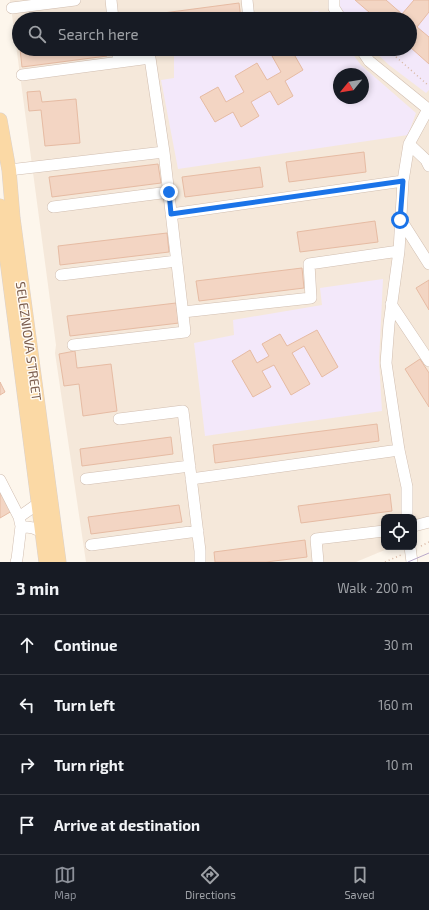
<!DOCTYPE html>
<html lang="en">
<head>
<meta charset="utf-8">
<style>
	:root { --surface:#171b24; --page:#242831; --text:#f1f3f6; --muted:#9ea1a6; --line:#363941; --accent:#8c9099 }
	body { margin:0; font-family:"Exo 2",sans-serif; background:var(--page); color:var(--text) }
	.controls { position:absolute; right:12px; bottom:12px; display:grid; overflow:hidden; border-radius:8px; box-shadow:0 2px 6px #0003 }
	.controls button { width:36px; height:36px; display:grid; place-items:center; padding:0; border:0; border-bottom:1px solid var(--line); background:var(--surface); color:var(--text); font:20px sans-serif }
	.compass { position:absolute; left:333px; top:68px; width:36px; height:36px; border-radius:50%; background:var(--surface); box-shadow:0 2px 6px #0003; rotate:240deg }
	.stop { position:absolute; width:12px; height:12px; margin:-9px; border:3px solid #1a73e8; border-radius:50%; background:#fff }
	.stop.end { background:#1a73e8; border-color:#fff; box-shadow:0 1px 4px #0008 }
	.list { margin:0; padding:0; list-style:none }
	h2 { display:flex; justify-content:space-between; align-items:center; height:52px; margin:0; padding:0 16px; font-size:17px }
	h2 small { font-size:13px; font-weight:400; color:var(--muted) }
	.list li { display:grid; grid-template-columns:26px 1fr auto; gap:12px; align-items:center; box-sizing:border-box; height:60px; padding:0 16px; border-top:1px solid var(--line) }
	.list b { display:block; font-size:15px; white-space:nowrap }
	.list em { font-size:13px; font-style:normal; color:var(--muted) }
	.icon { flex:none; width:22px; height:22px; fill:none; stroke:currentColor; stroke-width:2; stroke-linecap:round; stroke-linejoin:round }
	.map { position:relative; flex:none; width:429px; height:562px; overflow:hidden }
	.search { position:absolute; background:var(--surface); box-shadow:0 2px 6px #0003; left:12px; right:12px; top:12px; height:44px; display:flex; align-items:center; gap:10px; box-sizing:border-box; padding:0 14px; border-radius:22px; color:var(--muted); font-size:15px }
	.sheet { height:292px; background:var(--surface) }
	nav { display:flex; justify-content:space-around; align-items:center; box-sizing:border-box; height:56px; border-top:1px solid var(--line); background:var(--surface); font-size:11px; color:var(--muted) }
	nav a { display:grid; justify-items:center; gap:2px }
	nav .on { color:var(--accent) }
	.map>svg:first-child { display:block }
	.residential { fill:#f5e8da; fill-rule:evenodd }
	.education { fill:#f3e8fa; fill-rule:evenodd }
	.building { fill:#f3d5c3; stroke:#e6bba3 }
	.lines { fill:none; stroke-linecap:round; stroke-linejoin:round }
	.minor-casing { stroke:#d1beb0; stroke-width:12 }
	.major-casing { stroke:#dad1cd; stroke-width:15 }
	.path { stroke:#d9b8a5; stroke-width:1.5; stroke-dasharray:1 3; stroke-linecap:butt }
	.minor { stroke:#fff; stroke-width:11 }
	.major { stroke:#fbd9a5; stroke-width:14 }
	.tram { stroke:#b9a8c9; stroke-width:1 }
	.route { stroke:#1a73e8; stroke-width:5 }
	.labels { text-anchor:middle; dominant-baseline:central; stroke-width:3; stroke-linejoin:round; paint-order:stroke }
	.street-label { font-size:13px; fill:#7a5c4d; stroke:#fffaf3 }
</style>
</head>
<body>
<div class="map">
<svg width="429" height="562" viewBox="0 0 429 562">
	<rect width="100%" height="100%" fill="#fdf6ec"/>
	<path class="residential" d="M10 0H429V517L414 531V517H384V547H392L356 562H86L55 353 56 345ZM19 19H410V49H19ZM339 74H363V98H339Z"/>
	<path class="education" d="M337 0H429V90L426 93 389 65 372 49H410V19H346L338 9Z
		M318 11 324 19H267Z
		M186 49H349L361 65 416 113 408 135 178 169 161 80 174 78V51ZM339 74H363V98H339Z
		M383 279 379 361 382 411 205 436 194 343 234 335 233 320 322 305 320 288Z"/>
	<path class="building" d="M355 0H386L402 14 414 0H429V12L417 27 429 37V64L410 47V19H377Z
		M239 3 241 19H133V17Z
		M20 49H106L107 56 22 67Z
		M284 49H291L303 70 285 81 293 96 278 105 270 91 251 102 259 116 241 127 233 112 215 122 200 97 218 87 226 102 244 92 235 76 257 63 267 80 281 72 272 56Z
		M40 91 42 102 76 99 80 143 45 146 41 110 29 111 27 92Z
		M364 152 366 172 289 182 286 162Z
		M158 164 161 183 52 197 49 177Z
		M260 167 263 187 185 197 182 177Z
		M375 221 378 242 300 252 297 232Z
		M167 233 169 252 60 265 58 246Z
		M302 268 304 288 199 301 196 281Z
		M429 280V310L416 288Z
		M176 303 179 323 70 336 67 316Z
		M317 330 338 367 322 377 304 346 292 353 310 384 291 395 274 365 262 371 271 387 253 397 232 361 250 350 257 363 269 356 262 344 280 334 287 346Z
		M75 351 77 368 111 364 117 411 83 416 79 384 64 386 59 354Z
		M420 359 429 373V407L405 369Z
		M0 382 5 392 0 395Z
		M377 424 379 441 215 463 213 445Z
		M171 437 173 454 82 466 80 449Z
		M0 492 12 511 0 518Z
		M390 494 392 511 301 523 298 506Z
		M179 505 182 522 91 534 88 517Z
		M305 540 307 557 266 562H215L214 552Z"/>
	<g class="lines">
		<defs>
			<path id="minor" d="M111 0 113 19
				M247 0 249 19
				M334 0V8L341 19
				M12 8 75 0
				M117 49 119 62
				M361 49 369 61 428 109 409 144 403 181 399 251 389 324 386 363 399 450 407 487V517
				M22 75 150 58 164 152 185 332 73 345
				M409 144 426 160 429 166
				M9 170 164 152
				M53 207 169 192
				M171 214 403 181
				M401 220 429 264
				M61 275 177 261
				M391 304 429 361
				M183 312 311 298 309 264 399 251
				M119 419 183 411 200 551V562
				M86 479 190 466
				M191 479 399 450
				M0 480 19 517 21 526 17 559 16 562
				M19 517 39 503
				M21 526 33 528 42 532
				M414 526 429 522
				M91 545 198 531
				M410 547 412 562
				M318 562 316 539 384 531"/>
			<path id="major" d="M0 120 9 170 13 218 59 562
				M0 206 46 562"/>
		</defs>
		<use href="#minor" class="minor-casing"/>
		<use href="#major" class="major-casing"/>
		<path class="path" d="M387 49 429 86
			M421 546 429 542
			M385 562 401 555"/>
		<use href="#minor" class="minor"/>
		<use href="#major" class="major"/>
		<path class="tram" d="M408 562 429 553"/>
	</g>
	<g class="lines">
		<path class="route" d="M169 192 171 214 403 181 400 220"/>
	</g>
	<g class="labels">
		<g class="street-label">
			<text transform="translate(29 341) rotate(82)">SELEZNIOVA STREET</text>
		</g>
	</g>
</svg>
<div class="controls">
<button><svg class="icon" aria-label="locate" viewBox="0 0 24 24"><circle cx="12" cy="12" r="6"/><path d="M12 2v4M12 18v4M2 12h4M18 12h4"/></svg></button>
</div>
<svg class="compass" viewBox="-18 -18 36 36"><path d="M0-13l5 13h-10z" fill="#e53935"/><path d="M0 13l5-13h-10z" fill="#9ea1a6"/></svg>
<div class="stop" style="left:400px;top:220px"></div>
<div class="stop end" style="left:169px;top:192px"></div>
<div class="search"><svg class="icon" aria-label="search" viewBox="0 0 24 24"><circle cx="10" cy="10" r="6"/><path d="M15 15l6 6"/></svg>Search here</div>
</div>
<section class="sheet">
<h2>3 min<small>Walk · 200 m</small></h2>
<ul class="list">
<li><svg class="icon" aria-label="ahead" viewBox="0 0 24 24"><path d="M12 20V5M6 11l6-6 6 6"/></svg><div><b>Continue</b></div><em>30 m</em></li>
<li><svg class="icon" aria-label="left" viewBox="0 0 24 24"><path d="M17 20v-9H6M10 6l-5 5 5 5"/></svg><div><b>Turn left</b></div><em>160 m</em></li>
<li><svg class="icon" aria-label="right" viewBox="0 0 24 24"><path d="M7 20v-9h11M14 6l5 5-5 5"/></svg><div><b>Turn right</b></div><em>10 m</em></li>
<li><svg class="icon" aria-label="arrive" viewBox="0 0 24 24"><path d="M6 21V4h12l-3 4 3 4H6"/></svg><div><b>Arrive at destination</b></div></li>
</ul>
</section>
<nav>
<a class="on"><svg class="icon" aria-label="map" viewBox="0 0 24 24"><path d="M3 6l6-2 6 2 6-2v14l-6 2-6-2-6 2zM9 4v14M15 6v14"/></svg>Map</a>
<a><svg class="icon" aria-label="directions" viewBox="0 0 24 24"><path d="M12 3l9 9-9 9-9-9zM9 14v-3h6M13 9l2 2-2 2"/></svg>Directions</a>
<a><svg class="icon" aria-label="saved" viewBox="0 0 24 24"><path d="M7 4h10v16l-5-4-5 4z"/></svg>Saved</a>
</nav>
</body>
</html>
